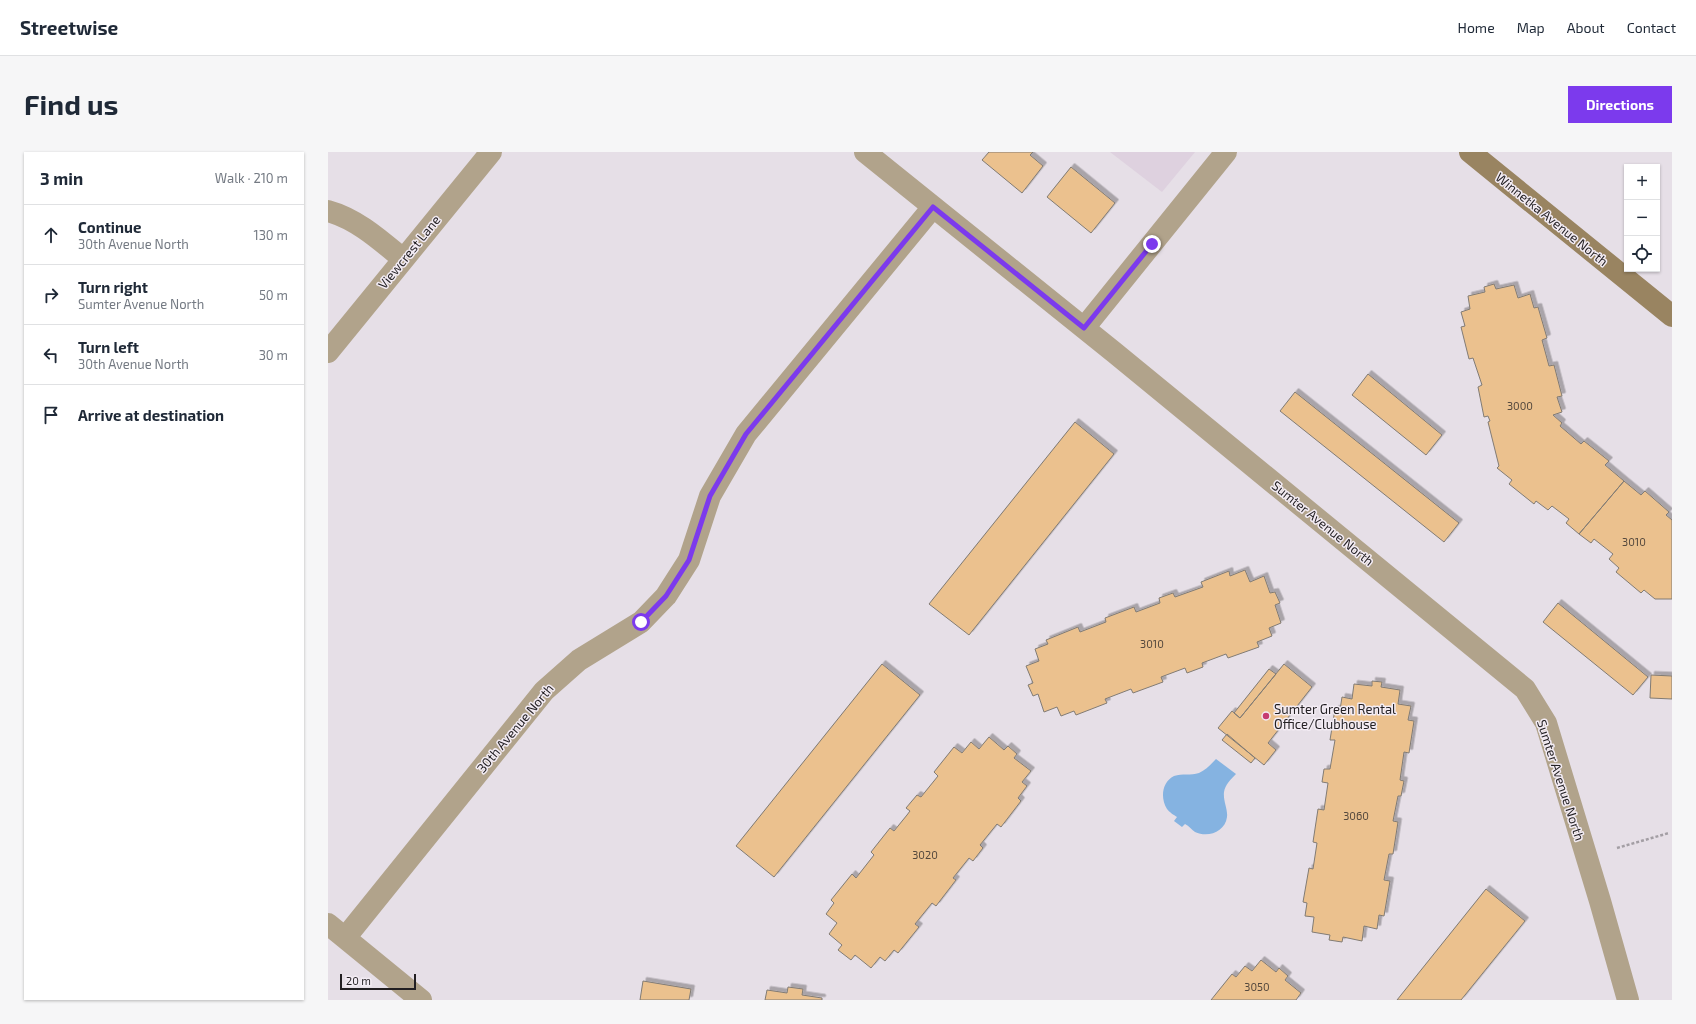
<!DOCTYPE html>
<html lang="en">
<head>
<meta charset="utf-8">
<style>
	:root { --surface:#fff; --page:#f6f6f7; --text:#1f2937; --muted:#747a83; --line:#e0e1e3; --accent:#7c3aed }
	body { margin:0; font-family:"Exo 2",sans-serif; background:var(--page); color:var(--text) }
	.controls { position:absolute; right:12px; top:12px; display:grid; overflow:hidden; border-radius:0px; box-shadow:0 1px 3px #0004 }
	.controls button { width:36px; height:36px; display:grid; place-items:center; padding:0; border:0; border-bottom:1px solid var(--line); background:var(--surface); color:var(--text); font:20px sans-serif }
	.scale { position:absolute; left:12px; bottom:10px; width:76px; box-sizing:border-box; padding-left:4px; border:2px solid #221f22; border-top:0; font-size:11px; line-height:14px; white-space:nowrap; color:#221f22; -webkit-text-stroke:3px #f3ecf4; paint-order:stroke }
	.stop { position:absolute; width:12px; height:12px; margin:-9px; border:3px solid #7c3aed; border-radius:50%; background:#fff }
	.stop.end { background:#7c3aed; border-color:#fff; box-shadow:0 1px 4px #0008 }
	.list { margin:0; padding:0; list-style:none }
	h2 { display:flex; justify-content:space-between; align-items:center; height:52px; margin:0; padding:0 16px; font-size:17px }
	h2 small { font-size:13px; font-weight:400; color:var(--muted) }
	.list li { display:grid; grid-template-columns:26px 1fr auto; gap:12px; align-items:center; box-sizing:border-box; height:60px; padding:0 16px; border-top:1px solid var(--line) }
	.list b { display:block; font-size:15px; white-space:nowrap }
	.list p { margin:0; font-size:13px; white-space:nowrap; color:var(--muted) }
	.list em { font-size:13px; font-style:normal; color:var(--muted) }
	.icon { flex:none; width:22px; height:22px; fill:none; stroke:currentColor; stroke-width:2; stroke-linecap:round; stroke-linejoin:round }
	.map { position:relative; flex:none; width:1344px; height:848px; overflow:hidden; border-radius:0px }
	header { display:flex; align-items:center; gap:24px; box-sizing:border-box; height:56px; padding:0 20px; background:var(--surface); border-bottom:1px solid var(--line) }
	header strong { font-size:19px }
	nav { display:flex; gap:22px; margin-inline-start:auto; font-size:14px }
	.intro { display:flex; align-items:center; justify-content:space-between; box-sizing:border-box; height:96px; padding:0 24px }
	h1 { margin:0; font-size:28px }
	.button { padding:10px 18px; border-radius:0px; background:var(--accent); color:#fff; font-size:14px; font-weight:700 }
	main { display:flex; gap:24px; padding:0 24px }
	aside { flex:1; background:var(--surface); border-radius:0px; box-shadow:0 1px 3px #0004 }
	.map>svg:first-child { display:block }
	.built { fill:#ded1df }
	.water { fill:#85b3e1 }
	.building { fill:#ebc18e; stroke:#817b74; filter:url(#shadow) }
	.lines { fill:none; stroke-linecap:round; stroke-linejoin:round }
	.path { stroke:#a39ea4; stroke-width:2.5; stroke-dasharray:3 2; stroke-linecap:butt }
	.minor { stroke:#b1a38b; stroke-width:22 }
	.secondary { stroke:#998461; stroke-width:22 }
	.route { stroke:#7c3aed; stroke-width:5 }
	.poi-dot { fill:#c63b71; stroke:#f3ecf4; stroke-width:1.5 }
	.labels { text-anchor:middle; dominant-baseline:central; stroke-width:3; stroke-linejoin:round; paint-order:stroke }
	.number-label { font-size:11px; fill:#54483d }
	.street-label { font-size:13px; fill:#221f22; stroke:#f3ecf4 }
	.poi-label { font-size:13px; fill:#221f22; stroke:#f3ecf4; text-anchor:start }
</style>
</head>
<body>
<header>
<strong>Streetwise</strong>
<nav><a>Home</a><a>Map</a><a>About</a><a>Contact</a></nav>
</header>
<div class="intro"><h1>Find us</h1><a class="button">Directions</a></div>
<main>
<aside>
<h2>3 min<small>Walk · 210 m</small></h2>
<ul class="list">
<li><svg class="icon" aria-label="ahead" viewBox="0 0 24 24"><path d="M12 20V5M6 11l6-6 6 6"/></svg><div><b>Continue</b><p>30th Avenue North</p></div><em>130 m</em></li>
<li><svg class="icon" aria-label="right" viewBox="0 0 24 24"><path d="M7 20v-9h11M14 6l5 5-5 5"/></svg><div><b>Turn right</b><p>Sumter Avenue North</p></div><em>50 m</em></li>
<li><svg class="icon" aria-label="left" viewBox="0 0 24 24"><path d="M17 20v-9H6M10 6l-5 5 5 5"/></svg><div><b>Turn left</b><p>30th Avenue North</p></div><em>30 m</em></li>
<li><svg class="icon" aria-label="arrive" viewBox="0 0 24 24"><path d="M6 21V4h12l-3 4 3 4H6"/></svg><div><b>Arrive at destination</b></div></li>
</ul>
</aside>
<div class="map">
<svg width="1344" height="848" viewBox="0 0 1344 848">
	<defs>
		<filter id="shadow"><feDropShadow dx="3.5" dy="-3.5" stdDeviation="0" flood-color="#0004"/></filter>
	</defs>
	<rect width="100%" height="100%" fill="#e6dfe7"/>
	<path class="built" d="M782 0H867L834 40Z"/>
	<path class="water" d="M888 607 908 622C903 627 897 633 896 640 895 649 900 657 899 665 897 680 880 686 867 680 864 678 861 674 857 672L854 675 846 669 849 665C846 663 841 660 839 657 832 646 834 630 846 624 854 621 863 624 871 621 878 618 883 612 888 607Z"/>
	<path class="building" d="M661 0H705L702 3 715 14 694 41 654 8Z
		M743 15 787 51 763 81 719 45Z
		M1166 132 1168 137 1186 133 1190 146 1202 142 1206 156 1210 155 1219 186 1214 188 1221 214 1226 213 1234 244 1229 245 1234 260 1225 263 1234 271 1232 274 1253 292 1256 289 1281 309 1277 313 1296 329 1251 382 1238 371 1241 367 1224 354 1220 358 1208 349 1206 352 1181 332 1184 328 1169 316 1171 314 1160 270 1162 269 1160 264 1156 265 1150 235 1154 233 1145 206 1141 207 1133 175 1137 174 1133 160 1142 157 1140 144 1157 140 1156 135Z
		M1040 222 1114 283 1098 303 1024 243Z
		M967 240 1131 371 1116 390 952 259Z
		M747 270 786 302 641 483 601 452Z
		M1296 329 1313 343 1317 339 1341 360 1338 363 1344 368V447H1327L1316 438 1313 441 1288 420 1291 416 1281 407 1285 402 1266 387 1263 391 1251 382Z
		M917 418 922 430 936 424 942 441 947 440 952 451 947 453 953 471 941 476 944 484 929 490 931 495 900 506 898 502 874 511 875 515 859 521 857 516 833 525 835 530 805 541 803 537 777 547 779 551 748 563 746 559 733 564 729 555 716 560 710 542 705 544 700 533 705 531 698 514 711 509 707 497 720 492 718 488 750 475 752 480 778 470 777 466 806 455 808 460 832 451 831 446 845 441 847 445 875 435 873 430 901 419 902 424Z
		M1230 451 1320 525 1305 543 1215 470Z
		M554 512 592 543 446 725 408 694Z
		M956 512 984 535 940 591 948 598 936 613 890 576 904 559 912 566Z
		M941 517 948 522 912 566 906 561Z
		M1323 523 1344 524V547L1322 546Z
		M1044 529 1054 530 1053 535 1072 538 1070 552 1083 554 1080 568 1086 569 1081 601 1076 600 1072 628 1076 629 1073 644H1070L1065 669 1070 670 1065 702H1061L1056 728 1062 729 1056 764 1051 763 1049 777 1036 774 1034 789 1015 785 1014 790 1001 788 1002 783 984 780 986 765 977 764 979 751 975 750 981 716 985 717 989 691 985 690 990 657 996 658 1000 631 994 630 996 617H1002L1007 588H1002L1007 557 1012 558 1014 545 1024 547 1026 532 1044 534Z
		M899 582 927 606 923 611 894 588Z
		M661 585 676 598 680 594 689 602 686 606 703 619 694 630 699 634 690 646 693 649 673 675 669 672 652 693 655 696 645 709 641 706 625 726 628 728 608 754 604 751 587 772 591 775 570 801 566 798 557 809 552 805 543 816 527 803 523 808 510 798 514 793 501 782 509 771 498 762 506 751 503 748 524 722 528 726 546 703 543 700 562 676 566 679 579 663 582 659 578 656 589 643 593 645 610 624 606 620 626 595 634 601 643 590 651 597Z
		M1158 737 1197 769 1133 848H1069Z
		M933 808 948 820 951 816 960 824 957 828 973 841 968 848H883L904 822 908 825 917 814 924 819Z
		M315 829 363 837 361 848H312Z
		M460 835 475 837 474 843 494 846V848H437L439 838 459 841Z"/>
	<g class="lines">
		<path class="path" d="M1289 696 1341 681"/>
		<path class="minor" d="M537 0 787 201 1197 537 1218 571 1272 749 1300 848
			M0 59C29 67 52 88 75 107
			M756 176 898 0
			M0 200 163 0
			M0 772 93 848
			M17 786 216 539 251 508 313 470 338 444 361 408 382 344 418 282 605 55"/>
		<path class="secondary" d="M1142 0 1344 164"/>
	</g>
	<g class="lines">
		<path class="route" d="M313 470 338 444 361 408 382 344 418 282 605 55 756 176 824 92"/>
	</g>
	<circle class="poi-dot" cx="938" cy="564" r="4"/>
	<g class="labels">
		<g class="number-label">
			<text x="1192" y="253">3000</text>
			<text x="1306" y="389">3010</text>
			<text x="824" y="491">3010</text>
			<text x="1028" y="663">3060</text>
			<text x="597" y="702">3020</text>
			<text x="929" y="834">3050</text>
		</g>
		<g class="street-label">
			<text transform="translate(1224 67) rotate(39)">Winnetka Avenue North</text>
			<text transform="translate(81 100) rotate(-51)">Viewcrest Lane</text>
			<text transform="translate(995 371) rotate(39)">Sumter Avenue North</text>
			<text transform="translate(187 576) rotate(-50)">30th Avenue North</text>
			<text transform="translate(1233 628) rotate(72)">Sumter Avenue North</text>
		</g>
		<g class="poi-label">
			<text x="946" y="557">Sumter Green Rental<tspan x="946" dy="15">Office/Clubhouse</tspan></text>
		</g>
	</g>
</svg>
<div class="controls">
<button>+</button>
<button>−</button>
<button><svg class="icon" aria-label="locate" viewBox="0 0 24 24"><circle cx="12" cy="12" r="6"/><path d="M12 2v4M12 18v4M2 12h4M18 12h4"/></svg></button>
</div>
<div class="scale">20 m</div>
<div class="stop" style="left:313px;top:470px"></div>
<div class="stop end" style="left:824px;top:92px"></div>
</div>
</main>
</body>
</html>
